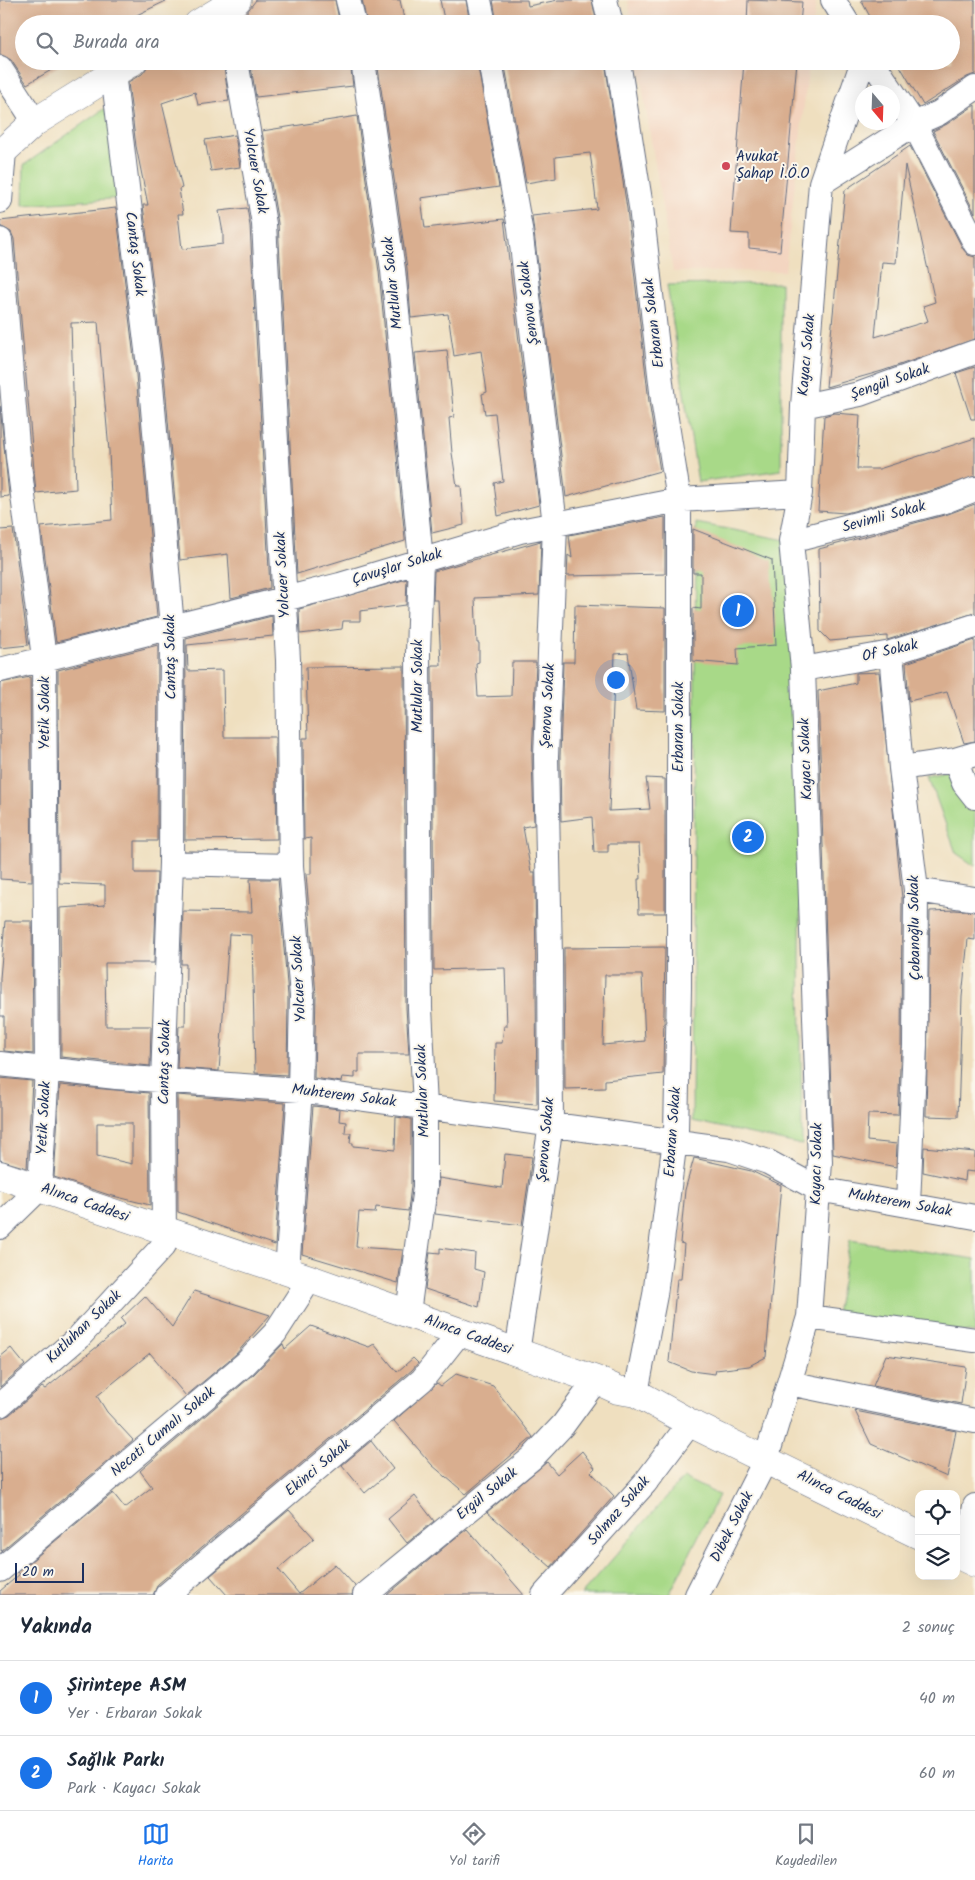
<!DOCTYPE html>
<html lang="tr">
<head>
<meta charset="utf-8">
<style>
	:root { --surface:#fff; --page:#f2f2f3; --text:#1f2937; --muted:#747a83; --line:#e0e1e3; --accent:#1a73e8 }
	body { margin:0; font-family:Kalam,sans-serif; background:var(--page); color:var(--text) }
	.controls { position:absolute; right:15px; bottom:15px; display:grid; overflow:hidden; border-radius:10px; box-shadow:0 5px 20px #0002 }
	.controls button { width:45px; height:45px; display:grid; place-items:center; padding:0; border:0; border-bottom:1px solid var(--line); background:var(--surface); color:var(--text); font:25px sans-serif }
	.compass { position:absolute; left:855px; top:85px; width:45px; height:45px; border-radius:50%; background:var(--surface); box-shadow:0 5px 20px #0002; rotate:161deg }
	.scale { position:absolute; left:15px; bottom:12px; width:69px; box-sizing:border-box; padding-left:5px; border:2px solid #1b2f5e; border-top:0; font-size:14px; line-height:18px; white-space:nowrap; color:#1b2f5e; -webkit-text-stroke:4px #fbf7ec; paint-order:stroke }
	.you { position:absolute; left:615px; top:679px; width:18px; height:18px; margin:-12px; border:4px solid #fff; border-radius:50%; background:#1a73e8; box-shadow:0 0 0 8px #1a73e833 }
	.badge { display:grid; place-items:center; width:32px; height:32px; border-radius:50%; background:var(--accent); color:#fff; font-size:16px; font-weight:700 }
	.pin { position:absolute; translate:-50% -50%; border:2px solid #fff; box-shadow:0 1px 5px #0006 }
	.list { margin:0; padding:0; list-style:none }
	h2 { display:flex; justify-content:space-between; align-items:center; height:65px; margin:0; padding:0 20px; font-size:21px }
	h2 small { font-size:16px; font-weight:400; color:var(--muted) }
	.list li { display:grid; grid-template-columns:32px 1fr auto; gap:15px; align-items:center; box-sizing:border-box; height:75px; padding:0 20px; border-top:1px solid var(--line) }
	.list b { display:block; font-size:19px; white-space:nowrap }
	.list p { margin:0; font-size:16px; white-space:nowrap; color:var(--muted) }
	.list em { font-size:16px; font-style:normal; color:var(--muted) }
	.icon { flex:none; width:28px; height:28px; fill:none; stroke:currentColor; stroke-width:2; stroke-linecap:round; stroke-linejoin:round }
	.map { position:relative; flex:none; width:975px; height:1595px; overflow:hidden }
	.search { position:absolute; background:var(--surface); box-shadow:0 5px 20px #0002; left:15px; right:15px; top:15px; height:55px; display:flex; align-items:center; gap:12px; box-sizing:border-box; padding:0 18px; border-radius:28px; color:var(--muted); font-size:19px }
	.sheet { height:215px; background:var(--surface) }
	nav { display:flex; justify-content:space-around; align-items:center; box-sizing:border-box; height:70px; border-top:1px solid var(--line); background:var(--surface); font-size:14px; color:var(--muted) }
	nav a { display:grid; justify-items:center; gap:2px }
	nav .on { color:var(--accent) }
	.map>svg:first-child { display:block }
	.built { fill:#f3d4bf }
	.green { fill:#a8d988; stroke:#628473 }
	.building { fill:#d9ae8f; fill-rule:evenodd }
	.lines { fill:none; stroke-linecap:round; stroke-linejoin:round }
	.minor-casing { stroke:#656d80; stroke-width:26 }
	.tertiary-casing { stroke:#656d80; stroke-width:29 }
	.secondary-casing { stroke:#656d80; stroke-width:29 }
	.minor { stroke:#fff; stroke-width:24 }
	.tertiary { stroke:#fff; stroke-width:28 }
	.secondary { stroke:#fff; stroke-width:28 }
	.poi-dot { fill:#d1495b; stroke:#fbf7ec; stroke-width:2 }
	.labels { text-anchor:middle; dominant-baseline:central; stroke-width:4; stroke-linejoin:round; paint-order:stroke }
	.poi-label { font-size:15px; fill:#1b2f5e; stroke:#fbf7ec; text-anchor:start }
	.street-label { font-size:15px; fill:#1b2f5e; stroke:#fbf7ec }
</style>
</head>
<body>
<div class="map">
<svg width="975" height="1595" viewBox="0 0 975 1595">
	<rect width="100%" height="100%" fill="#fbf7ec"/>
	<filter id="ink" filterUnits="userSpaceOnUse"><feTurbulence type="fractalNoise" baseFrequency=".02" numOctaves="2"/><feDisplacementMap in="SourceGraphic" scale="10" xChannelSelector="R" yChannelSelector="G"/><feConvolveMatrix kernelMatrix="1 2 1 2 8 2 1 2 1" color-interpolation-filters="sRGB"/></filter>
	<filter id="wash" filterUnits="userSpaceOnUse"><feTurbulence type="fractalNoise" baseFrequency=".0096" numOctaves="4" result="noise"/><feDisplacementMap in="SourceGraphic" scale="20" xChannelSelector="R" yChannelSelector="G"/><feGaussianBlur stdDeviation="1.12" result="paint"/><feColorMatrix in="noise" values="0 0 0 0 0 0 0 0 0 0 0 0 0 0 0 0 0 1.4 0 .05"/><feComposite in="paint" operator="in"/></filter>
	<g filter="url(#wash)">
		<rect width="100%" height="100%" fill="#efdfbf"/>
		<path class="built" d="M628 0H814L816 2 813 24H632Z
			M638 61H809L785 271 673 272Z"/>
		<path class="green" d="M118 99 123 198 23 205 24 165Z
			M781 283V470L698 482 667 285Z
			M696 523 791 541 802 718 800 957 802 1145 692 1121Z
			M950 774 975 805V866L956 853 929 778Z
			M850 1240 975 1259V1333L836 1314Z
			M683 1478 719 1495 669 1595H581Z"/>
		<g id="blocks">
			<path class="building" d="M0 0H168L118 24H24V61H67L27 84 11 60 0 54Z
				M256 0H335L340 24H228L246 13Z
				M362 0H400L405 24H367Z
				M440 0H466L470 24H445Z
				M493 0H527L528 6 558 0H592L597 24H497Z
				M748 0 802 2 800 24H747Z
				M861 0H975V74L967 77 923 105 897 61H951V24H874Z
				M148 61H223L229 101 198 105 195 92 162 103 182 188 179 189 183 214H178L182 249 223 244V233L219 211 247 208 250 226 270 588 231 598 228 554 180 560 164 373 143 205H148L136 146 128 82 142 74 146 69Z
				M250 61H350L353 86 256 97Z
				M377 61H477L499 187 421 198 425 228 504 219 539 505 498 516 494 483 503 481 495 413 485 414 482 394 487 392 481 351 454 356 448 314 411 318 407 268Z
				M504 61H605L627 209 649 402 660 471 566 497 532 216 597 209 593 174 590 153 555 157 556 178 526 183Z
				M744 61H797L780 251 749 248V234L731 233Z
				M975 105V213L933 131 947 124Z
				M357 116 379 272 405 539V541L297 574 278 223 262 131Z
				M235 135 240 167 211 171 205 140Z
				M910 146 963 249 968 255 975 257V339L882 371 826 387 845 190ZM905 165 935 302 923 306 928 321 875 337 882 262 896 263Z
				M116 208 136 375 157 617 56 642 41 527 112 520 109 451 98 322 71 323 76 489 36 493 14 239 11 232 0 226V221Z
				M447 350 454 417 449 418 452 453 457 486H461L464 525 432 533 415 353Z
				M975 367V419H971L956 373Z
				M0 406 9 496 0 497Z
				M834 413 860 415 857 469H879L975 438V476L941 488 846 513 818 511 824 416Z
				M975 504V613L887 640V636L830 641 820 631 819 549 948 514Z
				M665 517V574L567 576 568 555 572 558 569 535Z
				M13 529 28 645 0 648V530Z
				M693 529 772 560 776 645 737 648 738 665 693 661V608L701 609V573H693Z
				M541 541 539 595 475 598 477 643H479V662L476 663 478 697 511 696 512 662H536L532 757 534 825 523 827 531 872H535L537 1104 494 1101 495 1043H502L504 1026H507L505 968 434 970 432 665H441L438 600H433L434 571Z
				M407 579 406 605 360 611V621H343L342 629 300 634 299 609Z
				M575 605 665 608V711L636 710 628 653 615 654 609 811 650 809 646 778 665 779V913H639L638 879H641L639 844H608V852H594L592 817 561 821 560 757 563 662H574Z
				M272 616 273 636 187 645 188 671 223 670 224 737H275L277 839 185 840 186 638Z
				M975 640V741L964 743 947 692 909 701 906 663Z
				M158 645 157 841H135V873H157L154 963H105L106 1026H151L150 1066 61 1057 60 908 105 905V885L59 883 58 670Z
				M404 666 406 1008 409 1054H359V1072H355V1078L342 1077 341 1082 314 1078 316 995 306 874H311V838L304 839 303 738H308L306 667Z
				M879 672 902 898 901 1045 898 1115 868 1114 867 1141 897 1144 896 1167 833 1154 820 753 818 691 856 683V673Z
				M30 677 32 881 0 879V683Z
				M250 879H278L288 996 287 1075 255 1073 252 935 229 934 219 1071 177 1068 179 1026H185L186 964H181L183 911 252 912Z
				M955 910 975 912V940L968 939 962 997 958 1117 926 1116 930 911Z
				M5 921H32L33 1054 4 1051V1016H0V978Z
				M665 947 663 1074 605 1080V1088L565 1089 564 948ZM605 975H642L645 1041 603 1045Z
				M0 1078 32 1081 27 1168 0 1160Z
				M60 1085 149 1093 150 1205 109 1195 54 1177ZM97 1123H132V1164L97 1156Z
				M177 1095 285 1103 275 1245 178 1212Z
				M313 1106 340 1109 339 1121 346 1122 345 1133H351L350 1143H353V1146L395 1150 396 1117 411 1119V1186L408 1211 376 1207 375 1213 359 1212 356 1247 403 1250 398 1283 302 1254Z
				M924 1147 975 1152V1172L966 1171 965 1181 923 1172Z
				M505 1154 532 1157 522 1225 435 1214 439 1178 502 1188Z
				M694 1158 751 1171 781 1185 766 1357 749 1366 716 1370 715 1374 691 1371 669 1362 677 1279H681L684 1244 680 1243 685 1190Z
				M440 1248 475 1253 474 1269 484 1272 479 1307 425 1289 430 1252 440 1253Z
				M194 1291 270 1315 236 1354 186 1396 150 1353 97 1396 107 1412 133 1440 1 1551 0 1418 9 1415 42 1387 45 1389 125 1324 121 1319 145 1296 172 1327Z
				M311 1326 369 1347 374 1344 397 1372 413 1358 418 1363 412 1370 158 1584 153 1595H0V1591L20 1574 18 1572 113 1493 125 1508 152 1487 140 1471 254 1374 283 1344 285 1349Z
				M11 1348 25 1365 0 1387V1357Z
				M886 1355 966 1367 961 1404 873 1386Z
				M456 1374 493 1386 533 1437 466 1494 432 1465 394 1421 437 1383 441 1386Z
				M855 1411 956 1431 947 1477 871 1444Z
				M371 1441 393 1469 365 1493 342 1465Z
				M582 1451 595 1468 591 1472 614 1496 551 1567 487 1512 547 1462 557 1474Z
				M415 1496 434 1521 407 1543 388 1519Z
				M289 1510 314 1538 278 1569 299 1594 335 1564 355 1586 352 1595H227L210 1576Z
				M467 1529 524 1595H387L454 1539Z"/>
		</g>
	</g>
	<g filter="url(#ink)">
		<use href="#blocks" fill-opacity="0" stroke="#656d80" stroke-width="1"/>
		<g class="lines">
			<defs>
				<path id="minor" d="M348 0 354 24
					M479 0 484 24
					M605 0 611 24
					M833 0 848 24
					M236 61 264 224 288 660 291 866 302 996 300 1090 287 1271
					M363 61 393 270 421 560 418 653 420 1008 425 1106V1187L408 1313
					M490 61 520 228 555 525 546 757 550 957 551 1124 517 1353
					M618 61 641 207 663 400 679 500V988L676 1132 655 1295 636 1393
					M872 61 914 124 975 243
					M0 68 35 122
					M821 183 914 124 939 113 975 88
					M0 201 4 151
					M0 240 18 457 44 658 47 1069 40 1188 0 1227
					M803 406 860 394 975 352
					M791 541 945 501 975 489
					M891 653 901 768 916 890 915 1045 908 1204
					M803 669 891 653 975 626
					M0 670 340 585 520 531 679 500 800 493
					M955 760 964 783 975 797
					M901 768 955 760 975 754
					M171 863 291 866
					M916 890 975 899
					M0 1064 116 1077 300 1090 729 1149 768 1162 818 1189 975 1217
					M809 1317 975 1340
					M789 1383 975 1421
					M0 1405 79 1337 164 1245 163 1080 171 863 172 627 150 374 113 73
					M966 1559 975 1506
					M0 1570 245 1364 275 1333 310 1279
					M167 1595 422 1380 460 1332
					M365 1595 532 1458 563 1425 596 1380
					M544 1595 645 1483 690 1423
					M697 1595 766 1459 809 1317 820 1162 803 669 791 541 800 493 803 406 821 183 863 61"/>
				<path id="tertiary" d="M198 24 237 0
					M0 154 35 122 133 61"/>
				<path id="secondary" d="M0 1175 310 1279 596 1380 618 1390 636 1393 690 1423 919 1535
					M956 1554 975 1563"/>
			</defs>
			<use href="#minor" class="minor-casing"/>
			<use href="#tertiary" class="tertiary-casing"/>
			<use href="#secondary" class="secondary-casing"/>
			<use href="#minor" class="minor"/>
			<use href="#tertiary" class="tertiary"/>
			<use href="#secondary" class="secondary"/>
		</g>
	</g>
	<circle class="poi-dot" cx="726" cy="166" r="5"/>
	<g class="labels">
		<g class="poi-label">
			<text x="736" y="157">Avukat<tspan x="736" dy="17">Şahap İ.Ö.O</tspan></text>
		</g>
		<g class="street-label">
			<text transform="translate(255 171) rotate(80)">Yolcuer Sokak</text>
			<text transform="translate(135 254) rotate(83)">Cantaş Sokak</text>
			<text transform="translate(393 283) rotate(-96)">Mutlular Sokak</text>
			<text transform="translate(529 303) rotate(-97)">Şenova Sokak</text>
			<text transform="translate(654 323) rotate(-97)">Erbaran Sokak</text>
			<text transform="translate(807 355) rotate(-85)">Kayacı Sokak</text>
			<text transform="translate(890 382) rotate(-19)">Şengül Sokak</text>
			<text transform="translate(884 517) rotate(-15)">Sevimli Sokak</text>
			<text transform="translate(397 567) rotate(-17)">Çavuşlar Sokak</text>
			<text transform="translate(283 575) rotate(-93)">Yolcuer Sokak</text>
			<text transform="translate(890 651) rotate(-13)">Of Sokak</text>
			<text transform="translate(171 657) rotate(-91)">Cantaş Sokak</text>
			<text transform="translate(418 686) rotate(-90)">Mutlular Sokak</text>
			<text transform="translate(548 706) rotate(-87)">Şenova Sokak</text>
			<text transform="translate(45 713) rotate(-90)">Yetik Sokak</text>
			<text transform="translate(679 727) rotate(-90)">Erbaran Sokak</text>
			<text transform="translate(806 759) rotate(-92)">Kayacı Sokak</text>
			<text transform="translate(915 928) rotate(-91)">Çobanoğlu Sokak</text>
			<text transform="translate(299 979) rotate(-93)">Yolcuer Sokak</text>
			<text transform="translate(165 1062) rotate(-89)">Cantaş Sokak</text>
			<text transform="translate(423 1091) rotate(-92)">Mutlular Sokak</text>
			<text transform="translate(344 1096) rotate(7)">Muhterem Sokak</text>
			<text transform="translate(44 1118) rotate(-87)">Yetik Sokak</text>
			<text transform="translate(673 1132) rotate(-86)">Erbaran Sokak</text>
			<text transform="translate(546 1140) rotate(-85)">Şenova Sokak</text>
			<text transform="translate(817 1164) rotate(-89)">Kayacı Sokak</text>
			<text transform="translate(85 1203) rotate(19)">Alınca Caddesi</text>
			<text transform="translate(900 1203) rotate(10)">Muhterem Sokak</text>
			<text transform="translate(84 1327) rotate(-44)">Kutluhan Sokak</text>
			<text transform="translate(468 1335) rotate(20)">Alınca Caddesi</text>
			<text transform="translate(163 1432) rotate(-40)">Necati Cumalı Sokak</text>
			<text transform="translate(318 1468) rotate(-40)">Ekinci Sokak</text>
			<text transform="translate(487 1494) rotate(-39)">Ergül Sokak</text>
			<text transform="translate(839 1495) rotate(27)">Alınca Caddesi</text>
			<text transform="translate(619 1511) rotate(-49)">Solmaz Sokak</text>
			<text transform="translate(732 1527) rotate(-63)">Dibek Sokak</text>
		</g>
	</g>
</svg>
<div class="controls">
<button><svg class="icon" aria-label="locate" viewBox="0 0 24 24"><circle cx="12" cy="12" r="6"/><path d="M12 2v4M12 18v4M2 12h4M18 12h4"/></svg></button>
<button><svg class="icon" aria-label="layers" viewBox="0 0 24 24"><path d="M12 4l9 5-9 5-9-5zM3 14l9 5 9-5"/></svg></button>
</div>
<svg class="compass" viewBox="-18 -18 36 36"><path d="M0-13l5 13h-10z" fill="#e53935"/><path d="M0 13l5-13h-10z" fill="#747a83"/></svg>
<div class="scale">20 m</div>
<div class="you"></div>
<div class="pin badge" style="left:738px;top:611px">1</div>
<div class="pin badge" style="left:748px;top:837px">2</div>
<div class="search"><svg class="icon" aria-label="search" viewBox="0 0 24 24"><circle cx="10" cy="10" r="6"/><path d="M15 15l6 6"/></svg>Burada ara</div>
</div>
<section class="sheet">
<h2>Yakında<small>2 sonuç</small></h2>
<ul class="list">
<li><span class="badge">1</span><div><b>Şirintepe ASM</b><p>Yer · Erbaran Sokak</p></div><em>40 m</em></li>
<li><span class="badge">2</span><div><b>Sağlık Parkı</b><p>Park · Kayacı Sokak</p></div><em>60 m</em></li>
</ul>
</section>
<nav>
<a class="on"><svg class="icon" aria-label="map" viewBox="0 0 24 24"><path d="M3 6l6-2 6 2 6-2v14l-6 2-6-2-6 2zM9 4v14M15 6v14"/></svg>Harita</a>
<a><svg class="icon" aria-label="directions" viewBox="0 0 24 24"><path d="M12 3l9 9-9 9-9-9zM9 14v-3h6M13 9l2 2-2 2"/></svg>Yol tarifi</a>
<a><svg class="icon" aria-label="saved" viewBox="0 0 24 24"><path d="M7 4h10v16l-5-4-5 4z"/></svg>Kaydedilen</a>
</nav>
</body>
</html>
